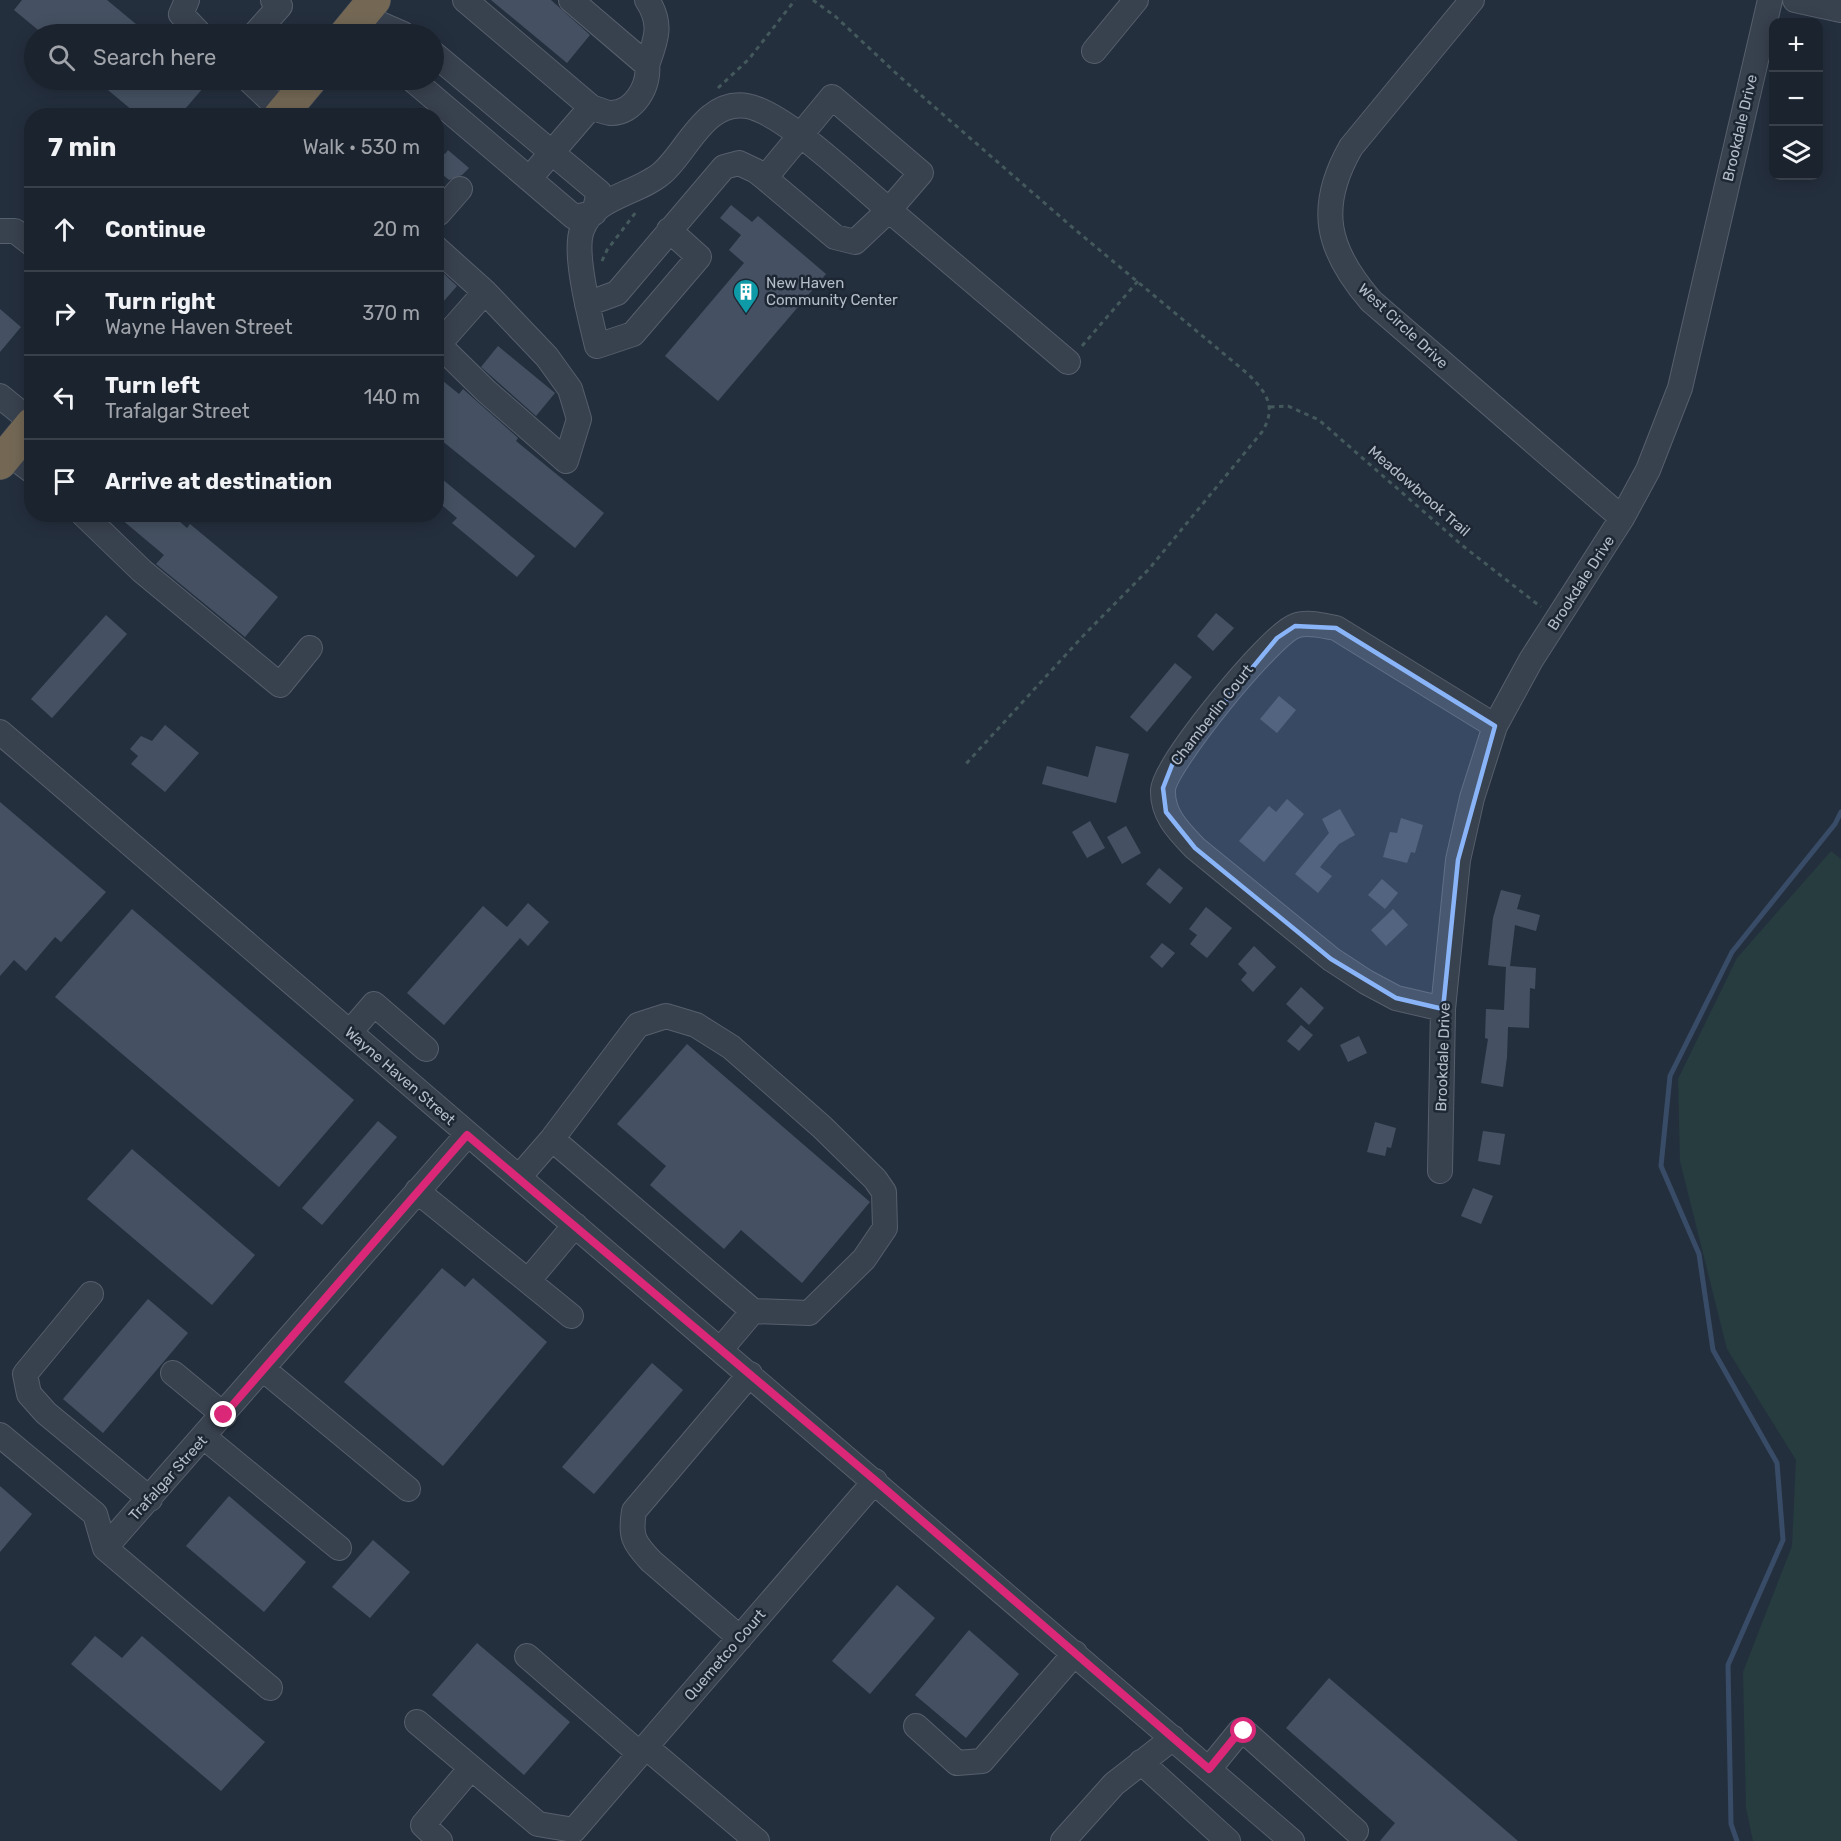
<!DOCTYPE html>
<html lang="en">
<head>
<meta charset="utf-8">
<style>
	:root { --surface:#1b232e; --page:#242b36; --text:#f1f3f6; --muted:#a0a4aa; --line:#39404a }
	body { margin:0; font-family:Rubik,sans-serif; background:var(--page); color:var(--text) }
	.controls { position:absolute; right:18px; top:18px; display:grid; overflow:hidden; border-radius:12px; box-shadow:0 3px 15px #0003 }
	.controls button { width:54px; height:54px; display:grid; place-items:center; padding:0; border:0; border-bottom:2px solid var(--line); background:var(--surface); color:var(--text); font:30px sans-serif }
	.stop { position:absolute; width:18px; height:18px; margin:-14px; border:4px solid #db2777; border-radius:50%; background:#fff }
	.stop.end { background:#db2777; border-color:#fff; box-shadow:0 2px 6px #0008 }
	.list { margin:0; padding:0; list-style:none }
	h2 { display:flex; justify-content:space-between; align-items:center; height:78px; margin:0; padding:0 24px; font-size:26px }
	h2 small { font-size:20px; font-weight:400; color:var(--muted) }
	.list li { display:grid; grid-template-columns:39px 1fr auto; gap:18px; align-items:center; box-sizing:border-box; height:84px; padding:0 24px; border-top:2px solid var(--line) }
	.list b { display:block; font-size:22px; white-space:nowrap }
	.list p { margin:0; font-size:20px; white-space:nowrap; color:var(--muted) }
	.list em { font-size:20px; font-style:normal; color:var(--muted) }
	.icon { flex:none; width:33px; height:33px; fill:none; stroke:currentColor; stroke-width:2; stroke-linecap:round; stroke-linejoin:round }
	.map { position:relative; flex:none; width:1841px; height:1841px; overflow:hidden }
	.search { position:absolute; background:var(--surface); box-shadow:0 3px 15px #0003; left:24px; top:24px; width:420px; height:66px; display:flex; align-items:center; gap:15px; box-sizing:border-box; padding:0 21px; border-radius:33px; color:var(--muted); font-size:22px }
	.panel { position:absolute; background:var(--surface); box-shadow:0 3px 15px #0003; left:24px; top:108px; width:420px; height:414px; border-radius:24px }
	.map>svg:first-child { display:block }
	.green { fill:#263c3f }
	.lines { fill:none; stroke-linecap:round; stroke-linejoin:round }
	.stream { stroke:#394c67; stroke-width:5 }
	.building { fill:#455162 }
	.minor-casing { stroke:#565f6c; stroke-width:26 }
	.highway-casing { stroke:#434c59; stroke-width:34 }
	.path { stroke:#44595c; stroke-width:3; stroke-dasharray:4.5 4.5; stroke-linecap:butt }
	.minor { stroke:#38414e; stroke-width:24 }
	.highway { stroke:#746855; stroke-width:33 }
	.route { stroke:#db2777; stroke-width:8 }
	.marked { fill:#8ab4f8; fill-opacity:0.2; stroke:#8ab4f8; stroke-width:4.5; stroke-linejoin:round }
	.labels { text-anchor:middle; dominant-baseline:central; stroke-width:5; stroke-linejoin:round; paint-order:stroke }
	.street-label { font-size:15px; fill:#b4bcc9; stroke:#1d2633 }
	.poi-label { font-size:15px; fill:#b4bcc9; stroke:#1d2633; text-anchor:start }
</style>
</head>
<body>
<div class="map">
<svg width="1841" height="1841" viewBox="0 0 1841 1841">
	<rect width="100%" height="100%" fill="#242f3e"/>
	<path class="green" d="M1831 851 1841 859V1841H1753L1746 1808 1743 1672 1792 1546 1796 1460 1727 1349 1680 1161 1678 1079 1737 958Z"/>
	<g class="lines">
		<path class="stream" d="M1737 1841 1731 1824 1728 1665 1783 1540 1777 1463 1713 1350 1699 1254 1661 1166 1670 1076 1732 952 1835 824 1841 812"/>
	</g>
	<path class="building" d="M22 0H107L148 34H43L14 10Z
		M491 0H551L590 35 567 63Z
		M96 80H210L179 116H139Z
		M436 147 445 154 448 150 469 168 462 175 449 180 436 169Z
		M731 205 752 222 758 216 826 274 718 401 665 356 744 263 729 250 741 235 720 218Z
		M442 272 457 286 436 310V279Z
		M0 309 21 327 0 352Z
		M498 346 555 393 536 416 481 367Z
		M443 381 459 394 463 389 518 438 516 441 604 513 575 548 436 436V389Z
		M436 474 535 556 517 577 452 523 457 518 436 500Z
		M115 514H171L187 528 190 524 278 597 245 637 156 564 164 555Z
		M1216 613 1234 628 1213 651 1197 636Z
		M106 615 127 634 52 718 31 699Z
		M1175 663 1192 677 1147 732 1130 717Z
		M1279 696 1296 710 1277 733 1260 719Z
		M165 725 199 753 165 792 131 764 138 756 130 749 141 736 152 741Z
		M1096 746 1129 754 1116 803 1042 784 1047 766 1088 777Z
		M1287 799 1304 814 1264 862 1239 841 1269 806 1276 812Z
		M0 802 106 892 61 942 55 937 26 971 14 960 0 976Z
		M1340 809 1355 835 1339 844 1320 867 1332 876 1318 893 1295 874 1329 833 1322 819Z
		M1401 818 1423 825 1415 853 1411 852 1407 863 1383 857 1390 832 1397 833Z
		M1090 821 1105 848 1087 858 1072 832Z
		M1126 826 1141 853 1122 864 1107 837Z
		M1159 868 1183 888 1170 904 1146 884Z
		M1382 879 1398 893 1385 909 1368 895Z
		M1501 890 1521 895 1517 909 1540 915 1536 931 1515 925 1510 966 1536 968 1535 989 1530 988 1529 1028 1508 1027 1507 1057 1503 1087 1481 1083 1488 1039 1485 1038 1486 1009 1504 1010 1506 967 1488 965 1493 918Z
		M528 903 549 922 528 946 520 938 444 1025 407 993 483 906 507 927Z
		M1206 907 1232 928 1207 958 1190 944 1197 935 1189 929Z
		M132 909 354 1100 279 1187 55 997Z
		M1393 909 1408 925 1386 946 1371 930Z
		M1162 943 1175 953 1162 968 1150 957Z
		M1254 946 1276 967 1253 992 1241 980 1247 973 1238 964Z
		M1301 987 1324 1008 1309 1025 1286 1004Z
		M1301 1025 1313 1035 1299 1051 1287 1041Z
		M1359 1036 1367 1053 1348 1062 1340 1045Z
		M687 1044 870 1202 802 1283 741 1230 724 1249 650 1185 666 1166 617 1124Z
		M378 1121 397 1137 322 1225 302 1208Z
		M1375 1122 1396 1128 1391 1148 1387 1147 1385 1156 1367 1152Z
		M1483 1131 1505 1134 1500 1165 1478 1161Z
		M132 1149 255 1255 212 1305 87 1199Z
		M1473 1188 1493 1196 1481 1224 1461 1216Z
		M442 1268 465 1287 473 1278 547 1342 443 1466 344 1382Z
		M148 1299 188 1333 103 1433 63 1399Z
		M652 1363 683 1390 594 1494 562 1467Z
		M0 1486 32 1514 0 1552Z
		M229 1496 306 1562 264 1612 186 1546Z
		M373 1540 410 1572 370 1618 332 1587Z
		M897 1585 935 1618 870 1694 832 1661Z
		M969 1630 1019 1674 966 1738 915 1695Z
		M95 1636 122 1658 142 1636 265 1742 221 1791 71 1664Z
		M477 1643 570 1722 524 1775 432 1695Z
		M1329 1678 1518 1841H1380L1395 1823 1286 1728Z"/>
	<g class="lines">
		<defs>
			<path id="minor" d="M187 0 181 14 200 34
				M465 0 591 107C597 109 604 112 610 113 634 114 650 85 647 65L571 0
				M647 0C663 24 656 40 647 65
				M1472 0 1351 147C1316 208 1327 250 1371 301L1622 518
				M1795 0 1841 10
				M362 16 403 34
				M255 34 280 6 273 0
				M1094 51 1136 0
				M249 80 287 116
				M413 80 574 217 594 213 599 192 434 54
				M529 179 591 107
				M436 210 439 213 460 189
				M669 230 699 257 633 334 597 346C591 321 573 253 582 230 594 196 638 194 662 173 687 152 705 99 747 106 785 113 857 184 889 210L855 242 835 237 765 178 832 97 921 173 889 210 1068 362
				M0 231H15L32 244
				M436 248 485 292 547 357 570 389 579 419 566 461 486 391 436 342
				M587 304 617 293 724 167 739 163 756 171 765 178
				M439 344 485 292
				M0 396 32 422
				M8 453 32 471
				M83 514 142 571 280 685 310 648
				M0 732 1292 1841
				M1443 1009 1396 998 1366 982 1331 959 1195 848C1179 831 1162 815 1163 790 1164 765 1270 635 1295 626 1307 621 1324 626 1336 628L1495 726
				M350 1032 374 1004 426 1049
				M1440 1171 1443 1009 1458 860 1472 798 1495 726 1531 660 1622 518 1648 470 1680 388 1770 0
				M519 1177 552 1139 638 1025 666 1016 696 1025 731 1047 822 1127 875 1179 884 1192 885 1228 864 1259 809 1313 753 1311 552 1139
				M417 1191 571 1316
				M528 1281 575 1225
				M91 1294 25 1374 29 1394 46 1413 150 1499
				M721 1349 753 1311
				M263 1369 408 1489
				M173 1373 224 1415
				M0 1435 95 1514 105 1548 270 1688
				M204 1437 339 1548
				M105 1548 467 1135
				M740 1638 651 1561C633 1542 630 1536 634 1511L750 1374
				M527 1656 640 1754
				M417 1722 538 1824 574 1830
				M916 1726 957 1763 982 1761 1075 1653
				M646 1747 757 1841
				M1141 1762 1228 1841
				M1209 1769 1240 1731H1244L1356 1831
				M574 1830 875 1481
				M440 1841 423 1825 471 1768
				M1063 1841 1114 1784 1173 1738"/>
			<path id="highway" d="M346 34 374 0
				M280 116 310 80
				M0 463 32 424"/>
		</defs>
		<use href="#minor" class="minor-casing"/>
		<use href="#highway" class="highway-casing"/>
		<path class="path" d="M813 0 836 17 899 76 1072 227 1248 374C1267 393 1277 407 1262 432L1149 569 1083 636 964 766
			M718 88 749 59 795 0
			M602 261 607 250 636 212
			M1082 346 1138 281
			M1270 407 1288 406 1319 420 1463 546 1541 607"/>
		<use href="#minor" class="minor"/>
		<use href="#highway" class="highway"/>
	</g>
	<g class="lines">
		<path class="route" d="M224 1415 467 1135 876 1481 1209 1769 1240 1731H1244"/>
	</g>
	<path class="marked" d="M1295 626 1336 628 1495 726 1458 860 1443 1009 1396 998 1331 959 1195 848 1166 812 1163 788 1172 765 1277 638Z"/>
	<defs>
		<symbol id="building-pin" viewBox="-11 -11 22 30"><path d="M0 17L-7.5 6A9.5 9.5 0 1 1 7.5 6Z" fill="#0f9aa8" stroke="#1d2633"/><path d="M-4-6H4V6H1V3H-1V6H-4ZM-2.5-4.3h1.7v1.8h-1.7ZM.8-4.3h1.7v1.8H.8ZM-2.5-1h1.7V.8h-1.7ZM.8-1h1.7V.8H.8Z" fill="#fff"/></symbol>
	</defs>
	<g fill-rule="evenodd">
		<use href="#building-pin" x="731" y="277" width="30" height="40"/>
	</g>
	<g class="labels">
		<g class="street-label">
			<text transform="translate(1740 128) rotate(-77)">Brookdale Drive</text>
			<text transform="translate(1403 326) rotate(43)">West Circle Drive</text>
			<text transform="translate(1419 491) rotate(41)">Meadowbrook Trail</text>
			<text transform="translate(1581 583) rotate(-57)">Brookdale Drive</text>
			<text transform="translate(1212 715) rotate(-52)">Chamberlin Court</text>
			<text transform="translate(1443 1057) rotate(-88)">Brookdale Drive</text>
			<text transform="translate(400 1076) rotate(41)">Wayne Haven Street</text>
			<text transform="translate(168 1478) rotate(-48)">Trafalgar Street</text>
			<text transform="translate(725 1655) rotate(-49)">Quemetco Court</text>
		</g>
		<g class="poi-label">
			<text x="766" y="283">New Haven<tspan x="766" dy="17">Community Center</tspan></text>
		</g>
	</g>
</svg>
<div class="controls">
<button>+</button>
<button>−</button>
<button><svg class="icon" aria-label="layers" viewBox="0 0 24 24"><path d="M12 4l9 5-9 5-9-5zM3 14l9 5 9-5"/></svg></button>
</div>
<div class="stop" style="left:1244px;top:1731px"></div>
<div class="stop end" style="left:224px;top:1415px"></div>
<div class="search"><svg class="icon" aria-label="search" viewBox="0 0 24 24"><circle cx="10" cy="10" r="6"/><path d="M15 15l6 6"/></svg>Search here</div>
<section class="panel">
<h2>7 min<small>Walk · 530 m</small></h2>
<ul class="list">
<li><svg class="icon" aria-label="ahead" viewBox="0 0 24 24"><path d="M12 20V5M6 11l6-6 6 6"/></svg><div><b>Continue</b></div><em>20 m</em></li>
<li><svg class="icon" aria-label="right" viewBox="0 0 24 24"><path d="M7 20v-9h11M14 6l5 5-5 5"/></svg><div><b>Turn right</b><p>Wayne Haven Street</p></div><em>370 m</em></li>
<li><svg class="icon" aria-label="left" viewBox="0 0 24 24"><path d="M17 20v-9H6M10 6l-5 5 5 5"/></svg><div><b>Turn left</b><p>Trafalgar Street</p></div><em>140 m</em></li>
<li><svg class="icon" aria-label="arrive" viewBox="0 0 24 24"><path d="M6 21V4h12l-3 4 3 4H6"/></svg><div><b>Arrive at destination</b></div></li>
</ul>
</section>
</div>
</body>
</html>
